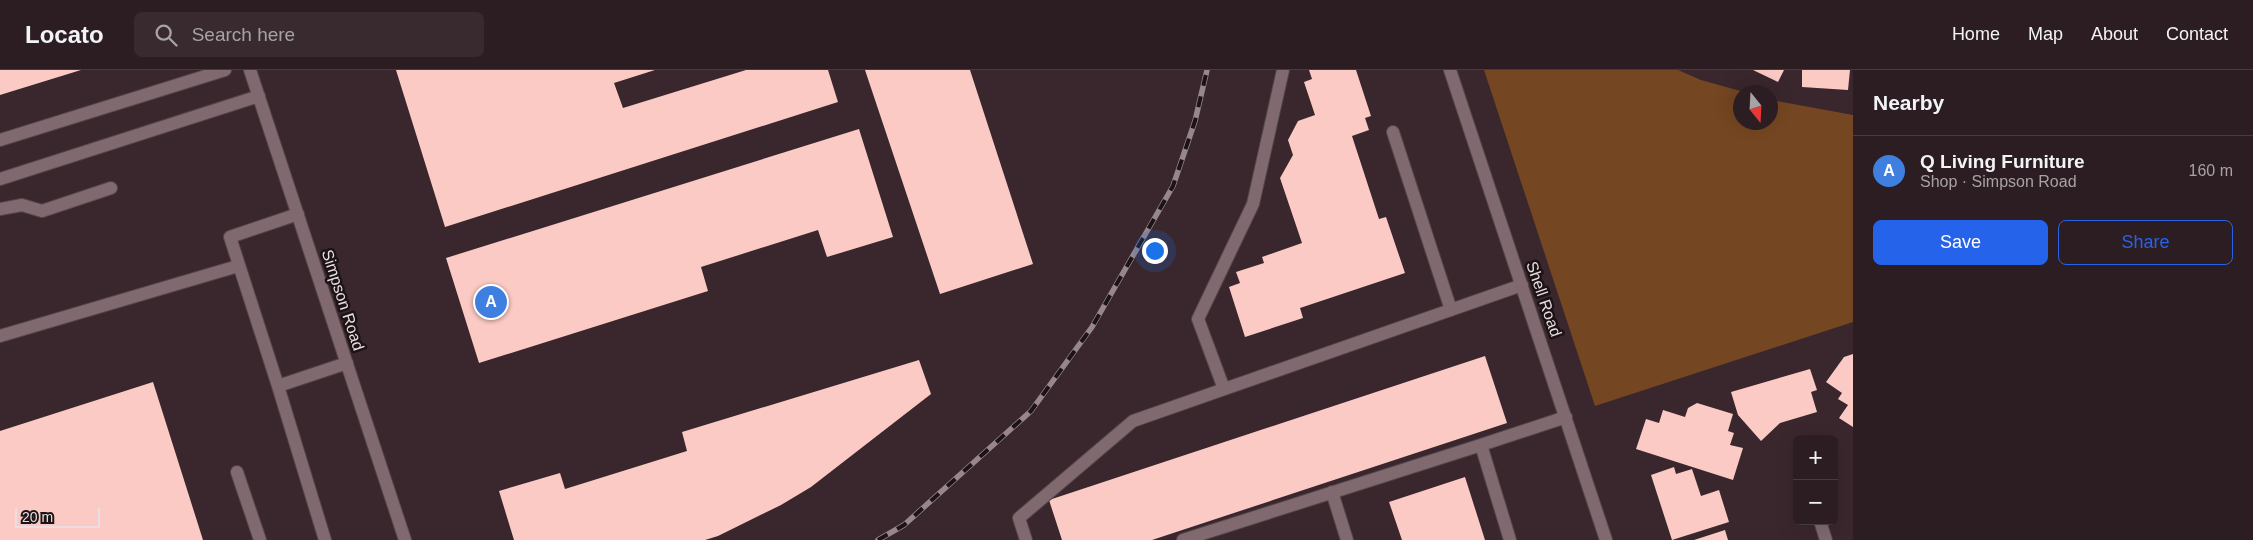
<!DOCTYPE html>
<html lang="en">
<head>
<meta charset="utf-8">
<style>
	:root { --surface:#2c1d22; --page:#382a2f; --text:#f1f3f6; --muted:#a6a2a5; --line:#483b40; --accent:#2563eb }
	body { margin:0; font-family:Arial,sans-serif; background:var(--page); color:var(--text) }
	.controls { position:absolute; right:15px; bottom:15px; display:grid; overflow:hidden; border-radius:8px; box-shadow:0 5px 20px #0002 }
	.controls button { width:45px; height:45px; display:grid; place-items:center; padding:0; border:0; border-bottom:1px solid var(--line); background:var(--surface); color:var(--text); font:25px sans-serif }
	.compass { position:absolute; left:1733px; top:15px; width:45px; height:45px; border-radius:50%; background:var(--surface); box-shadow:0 5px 20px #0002; rotate:162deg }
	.scale { position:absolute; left:15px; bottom:12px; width:85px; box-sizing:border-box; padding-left:5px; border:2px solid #ebdee2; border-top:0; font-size:14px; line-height:18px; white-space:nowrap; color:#ebdee2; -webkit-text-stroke:4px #1b1315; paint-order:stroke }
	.you { position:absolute; left:1154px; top:180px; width:18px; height:18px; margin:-12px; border:4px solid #fff; border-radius:50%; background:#1a73e8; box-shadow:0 0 0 8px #1a73e833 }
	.badge { display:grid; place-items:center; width:32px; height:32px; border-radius:50%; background:var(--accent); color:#fff; font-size:16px; font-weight:700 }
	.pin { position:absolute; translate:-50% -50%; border:2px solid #fff; box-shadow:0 1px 5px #0006 }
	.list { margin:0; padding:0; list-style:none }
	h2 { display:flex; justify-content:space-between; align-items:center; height:65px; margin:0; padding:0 20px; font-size:21px }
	h2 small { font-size:16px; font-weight:400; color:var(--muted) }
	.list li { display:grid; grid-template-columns:32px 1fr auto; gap:15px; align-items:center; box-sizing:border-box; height:70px; padding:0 20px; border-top:1px solid var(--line) }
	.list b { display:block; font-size:19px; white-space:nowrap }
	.list p { margin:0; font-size:16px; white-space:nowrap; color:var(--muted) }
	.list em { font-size:16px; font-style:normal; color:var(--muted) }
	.actions { display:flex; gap:10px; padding:15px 20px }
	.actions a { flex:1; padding:11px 0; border:1px solid var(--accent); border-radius:8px; text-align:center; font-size:18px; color:var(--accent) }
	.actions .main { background:var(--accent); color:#fff }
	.icon { flex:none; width:28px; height:28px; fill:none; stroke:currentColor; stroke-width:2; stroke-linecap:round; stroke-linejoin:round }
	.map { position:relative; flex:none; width:1853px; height:470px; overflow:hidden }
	header { display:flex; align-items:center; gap:30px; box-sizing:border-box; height:70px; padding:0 25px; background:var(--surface); border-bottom:1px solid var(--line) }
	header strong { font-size:24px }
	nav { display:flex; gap:28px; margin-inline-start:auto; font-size:18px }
	.search { width:350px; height:45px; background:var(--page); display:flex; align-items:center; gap:12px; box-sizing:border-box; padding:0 18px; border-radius:8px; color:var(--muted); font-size:19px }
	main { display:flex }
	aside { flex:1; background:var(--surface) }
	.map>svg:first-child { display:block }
	.green { fill:#744621 }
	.building { fill:#fbcac4 }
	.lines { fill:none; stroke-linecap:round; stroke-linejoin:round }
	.minor-casing { stroke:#55464a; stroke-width:14 }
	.minor { stroke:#806a70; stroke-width:12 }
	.rail-casing { stroke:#97878c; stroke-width:5.5 }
	.rail { stroke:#1b1315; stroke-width:4; stroke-dasharray:11; stroke-linecap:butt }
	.labels { text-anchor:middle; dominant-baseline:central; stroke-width:5; stroke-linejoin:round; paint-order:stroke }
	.street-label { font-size:16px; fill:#ebdee2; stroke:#1b1315 }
</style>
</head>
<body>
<header>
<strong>Locato</strong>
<div class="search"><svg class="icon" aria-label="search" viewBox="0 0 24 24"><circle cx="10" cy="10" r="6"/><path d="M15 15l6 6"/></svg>Search here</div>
<nav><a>Home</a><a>Map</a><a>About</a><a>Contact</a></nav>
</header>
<main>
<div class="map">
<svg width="1853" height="470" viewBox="0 0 1853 470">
	<rect width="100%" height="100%" fill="#3a272d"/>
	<path class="green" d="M1484 0H1678L1701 10 1744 22H1740V52H1770L1771 30 1853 45V252L1595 336Z"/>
	<path class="building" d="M0 0H81L0 25Z
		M396 0H655L614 13 623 38 746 0H828L838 32 445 157Z
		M865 0H970L1033 194 940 224Z
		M1309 0H1356L1371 46 1365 48 1369 60 1352 66 1379 149 1386 147 1405 203 1300 238 1303 248 1245 267 1229 217 1240 213 1236 202 1264 193 1262 187 1302 173 1280 108 1293 85 1288 70 1298 51 1315 45 1304 12 1312 9Z
		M1753 0H1784L1778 12Z
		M1802 0H1850L1848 20 1802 17Z
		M859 59 893 167 827 187 818 160 701 197 708 221 479 293 446 188Z
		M1853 284V357L1839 348 1848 335 1838 329 1842 323 1826 312 1844 287Z
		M1485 286 1507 353 1152 470H1062L1049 430Z
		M919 290 931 324 811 417 781 435 718 466 705 470H514L499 421 560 403 565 419 687 381 682 362Z
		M1810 299 1817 320 1811 322 1817 342 1780 353 1761 371 1738 345 1731 322Z
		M153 312 203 470H0V361Z
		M1697 333 1733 344 1728 361 1734 363 1730 375 1743 378 1733 410 1636 379 1646 349 1659 353 1663 340 1685 347 1688 338Z
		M1674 397 1676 404 1692 399 1701 426 1719 420 1729 452 1672 470 1651 405Z
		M1465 407 1485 470H1402L1389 432Z
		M1725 460 1728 470H1694Z"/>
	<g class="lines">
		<defs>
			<path id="minor" d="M250 0 405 470
				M1450 0 1606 470
				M1393 62 1451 240
				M0 70 225 0
				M0 109 259 26
				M0 139 22 135 42 141 111 118
				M0 266 238 196
				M278 316 230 167 298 144
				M1224 319 1198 249 1253 134 1283 0
				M1481 375 1566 347
				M237 402 260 470
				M1332 422 1347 470
				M1820 451 1826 470
				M325 470 278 316 347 293
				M1026 470 1019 448 1133 351 1522 215
				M1183 470 1481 375 1510 470"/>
		</defs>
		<use href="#minor" class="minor-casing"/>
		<use href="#minor" class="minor"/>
		<defs>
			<path id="rail" d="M878 470 904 455 1031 341 1092 257 1173 116 1195 51 1207 0"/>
		</defs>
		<use href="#rail" class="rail-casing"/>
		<use href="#rail" class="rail"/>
	</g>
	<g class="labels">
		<g class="street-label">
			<text transform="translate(1544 229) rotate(71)">Shell Road</text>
			<text transform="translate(343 230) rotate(72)">Simpson Road</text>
		</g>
	</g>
</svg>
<div class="controls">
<button>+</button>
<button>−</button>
</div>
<svg class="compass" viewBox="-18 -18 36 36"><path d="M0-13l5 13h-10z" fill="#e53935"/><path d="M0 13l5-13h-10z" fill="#a6a2a5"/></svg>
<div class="scale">20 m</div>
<div class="you"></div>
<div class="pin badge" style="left:491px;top:232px;background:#3f7fe0">A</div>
</div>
<aside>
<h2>Nearby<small></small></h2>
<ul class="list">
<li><span class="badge" style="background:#3f7fe0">A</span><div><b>Q Living Furniture</b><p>Shop · Simpson Road</p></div><em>160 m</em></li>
</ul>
<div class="actions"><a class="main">Save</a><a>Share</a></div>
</aside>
</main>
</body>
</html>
